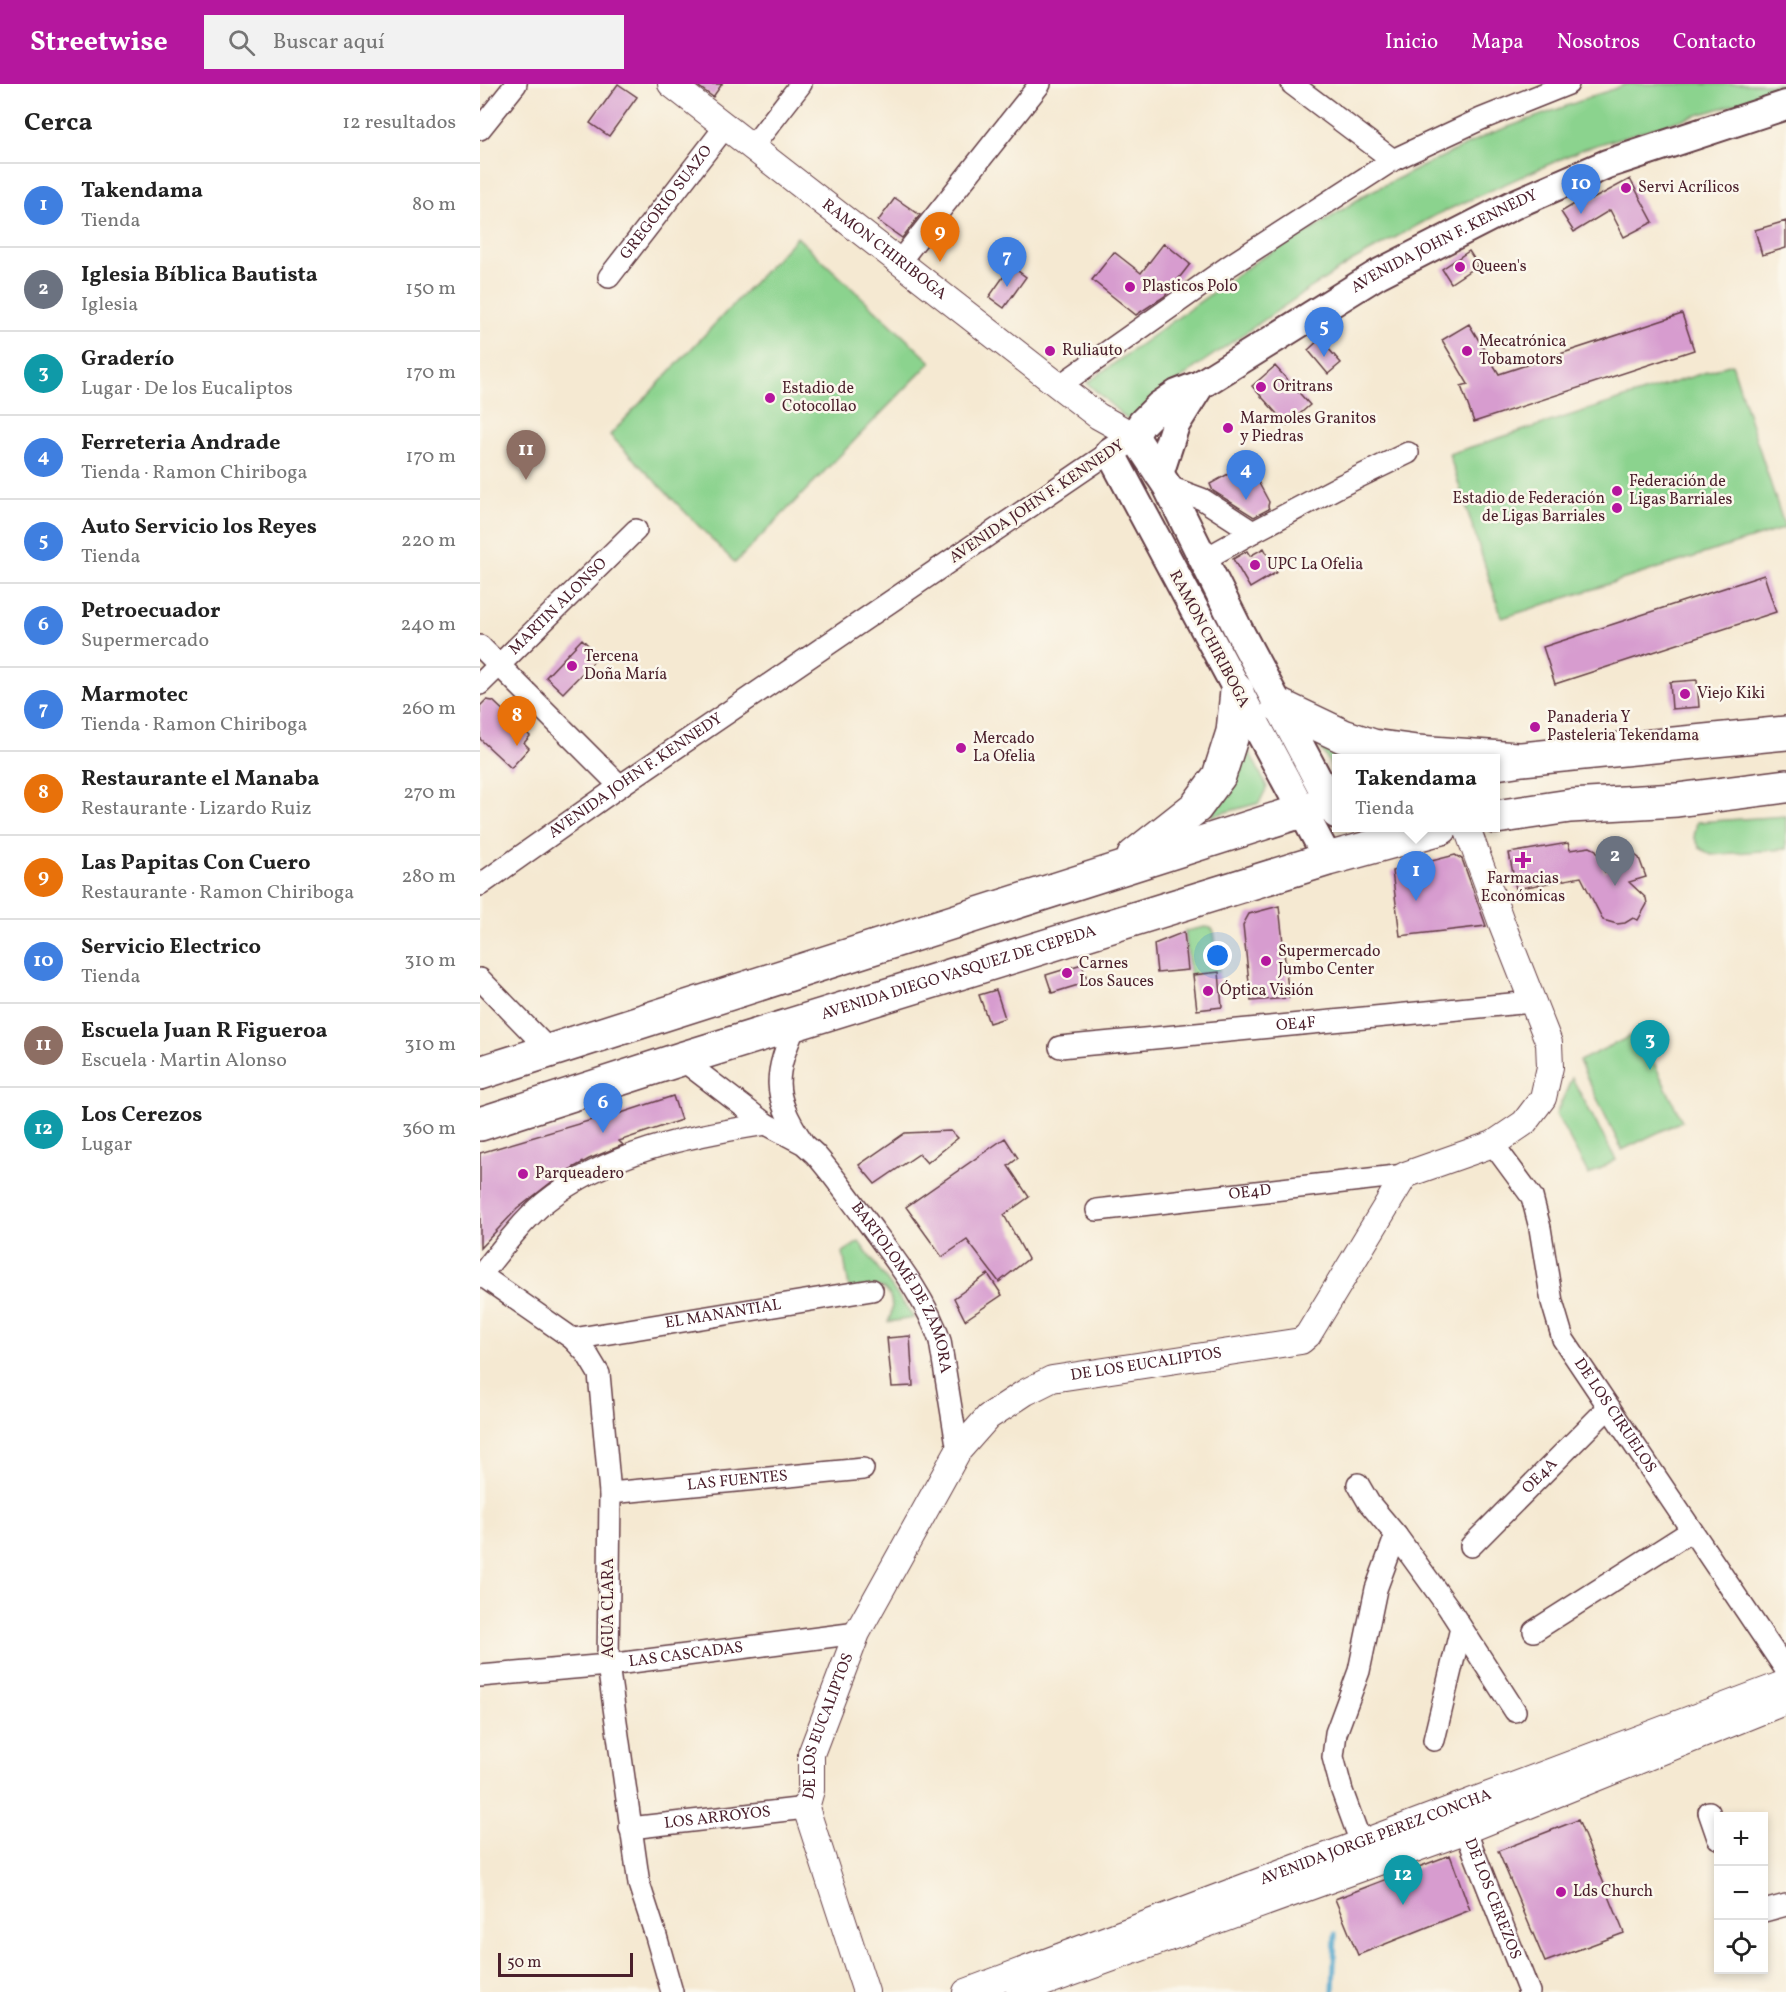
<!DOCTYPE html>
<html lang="es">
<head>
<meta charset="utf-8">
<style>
	:root { --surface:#fff; --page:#f2f2f2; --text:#222; --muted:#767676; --line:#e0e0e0; --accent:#b5179e }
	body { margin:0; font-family:Vollkorn,serif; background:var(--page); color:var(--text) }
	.controls { position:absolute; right:18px; bottom:18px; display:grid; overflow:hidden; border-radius:0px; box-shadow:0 3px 9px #0003 }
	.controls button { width:54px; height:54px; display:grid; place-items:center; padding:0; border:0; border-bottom:2px solid var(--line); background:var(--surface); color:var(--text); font:30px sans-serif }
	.scale { position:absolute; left:18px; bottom:15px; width:135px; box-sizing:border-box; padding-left:6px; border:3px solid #4a1f2b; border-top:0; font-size:16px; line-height:21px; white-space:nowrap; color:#4a1f2b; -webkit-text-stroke:4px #fbf7ec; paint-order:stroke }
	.you { position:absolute; left:738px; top:872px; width:21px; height:21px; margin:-15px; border:4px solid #fff; border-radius:50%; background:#1a73e8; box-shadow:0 0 0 9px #1a73e833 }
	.badge { display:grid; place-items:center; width:39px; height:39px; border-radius:50%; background:var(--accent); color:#fff; font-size:20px; font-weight:700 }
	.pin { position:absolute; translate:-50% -50px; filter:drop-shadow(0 2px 3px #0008) }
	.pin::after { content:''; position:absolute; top:32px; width:21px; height:18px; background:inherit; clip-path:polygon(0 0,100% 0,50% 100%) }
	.popup { position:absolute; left:852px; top:670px; width:168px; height:78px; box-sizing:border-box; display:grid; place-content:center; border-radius:0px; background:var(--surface); filter:drop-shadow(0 2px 4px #0005); font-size:20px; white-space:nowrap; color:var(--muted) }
	.popup b { font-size:22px; color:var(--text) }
	.popup::after { content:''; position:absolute; left:50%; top:100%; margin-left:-12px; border:12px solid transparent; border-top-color:var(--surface) }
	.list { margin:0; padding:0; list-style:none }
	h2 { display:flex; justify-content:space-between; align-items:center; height:78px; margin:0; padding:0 24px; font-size:26px }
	h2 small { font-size:20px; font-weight:400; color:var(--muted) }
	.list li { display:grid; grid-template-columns:39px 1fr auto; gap:18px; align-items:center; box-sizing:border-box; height:84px; padding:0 24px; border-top:2px solid var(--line) }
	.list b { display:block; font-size:22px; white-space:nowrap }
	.list p { margin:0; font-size:20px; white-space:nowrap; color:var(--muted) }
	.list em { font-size:20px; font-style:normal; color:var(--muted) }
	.icon { flex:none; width:33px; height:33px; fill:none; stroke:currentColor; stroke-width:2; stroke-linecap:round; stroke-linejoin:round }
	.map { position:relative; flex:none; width:1306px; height:1908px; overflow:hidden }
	header { display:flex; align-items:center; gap:36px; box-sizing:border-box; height:84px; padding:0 30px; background:var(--accent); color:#fff }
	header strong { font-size:28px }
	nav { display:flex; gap:33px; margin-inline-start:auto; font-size:21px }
	.search { width:420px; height:54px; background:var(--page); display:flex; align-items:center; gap:15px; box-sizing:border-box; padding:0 21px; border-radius:0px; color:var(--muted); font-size:22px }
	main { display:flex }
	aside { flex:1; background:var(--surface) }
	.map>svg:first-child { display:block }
	.green { fill:#8bd38e; stroke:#6a795c; stroke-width:1.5 }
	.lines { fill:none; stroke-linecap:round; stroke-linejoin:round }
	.stream { stroke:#4fa6cc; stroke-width:5 }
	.building { fill:#d79ccf }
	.minor-casing { stroke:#643d44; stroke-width:24 }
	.tertiary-casing { stroke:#643d44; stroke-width:28 }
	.secondary-casing { stroke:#643d44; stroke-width:32 }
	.primary-casing { stroke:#643d44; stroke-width:36 }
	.minor { stroke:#fff; stroke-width:21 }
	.tertiary { stroke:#fff; stroke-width:26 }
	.secondary { stroke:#fff; stroke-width:28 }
	.primary { stroke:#fff; stroke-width:33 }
	.poi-dot { fill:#b5179e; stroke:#fbf7ec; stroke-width:2 }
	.labels { text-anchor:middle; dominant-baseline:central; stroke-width:5; stroke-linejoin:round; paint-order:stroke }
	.poi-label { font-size:16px; fill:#4a1f2b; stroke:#fbf7ec; text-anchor:start }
	.street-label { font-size:16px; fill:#4a1f2b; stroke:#fbf7ec }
</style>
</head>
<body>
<header>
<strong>Streetwise</strong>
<div class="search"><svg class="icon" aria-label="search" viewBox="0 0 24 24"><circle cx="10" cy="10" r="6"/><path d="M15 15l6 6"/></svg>Buscar aquí</div>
<nav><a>Inicio</a><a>Mapa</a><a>Nosotros</a><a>Contacto</a></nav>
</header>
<main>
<aside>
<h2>Cerca<small>12 resultados</small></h2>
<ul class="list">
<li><span class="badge" style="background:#3f7fe0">1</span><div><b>Takendama</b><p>Tienda</p></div><em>80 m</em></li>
<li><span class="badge" style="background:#6b7280">2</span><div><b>Iglesia Bíblica Bautista</b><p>Iglesia</p></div><em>150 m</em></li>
<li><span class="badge" style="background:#0f9aa8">3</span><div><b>Graderío</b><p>Lugar · De los Eucaliptos</p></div><em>170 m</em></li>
<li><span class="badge" style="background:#3f7fe0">4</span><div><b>Ferreteria Andrade</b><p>Tienda · Ramon Chiriboga</p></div><em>170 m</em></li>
<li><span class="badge" style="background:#3f7fe0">5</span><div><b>Auto Servicio los Reyes</b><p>Tienda</p></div><em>220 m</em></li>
<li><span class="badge" style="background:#3f7fe0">6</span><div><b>Petroecuador</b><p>Supermercado</p></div><em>240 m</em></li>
<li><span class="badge" style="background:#3f7fe0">7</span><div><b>Marmotec</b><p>Tienda · Ramon Chiriboga</p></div><em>260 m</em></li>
<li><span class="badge" style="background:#e8710a">8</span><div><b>Restaurante el Manaba</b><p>Restaurante · Lizardo Ruiz</p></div><em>270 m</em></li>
<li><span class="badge" style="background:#e8710a">9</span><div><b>Las Papitas Con Cuero</b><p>Restaurante · Ramon Chiriboga</p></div><em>280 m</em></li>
<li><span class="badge" style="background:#3f7fe0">10</span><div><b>Servicio Electrico</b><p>Tienda</p></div><em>310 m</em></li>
<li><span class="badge" style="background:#8d6e63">11</span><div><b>Escuela Juan R Figueroa</b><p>Escuela · Martin Alonso</p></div><em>310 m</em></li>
<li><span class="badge" style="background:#0f9aa8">12</span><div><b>Los Cerezos</b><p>Lugar</p></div><em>360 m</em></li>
</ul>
</aside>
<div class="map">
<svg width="1306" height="1908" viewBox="0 0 1306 1908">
	<rect width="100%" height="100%" fill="#fbf7ec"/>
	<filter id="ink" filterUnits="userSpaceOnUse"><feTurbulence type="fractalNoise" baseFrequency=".0167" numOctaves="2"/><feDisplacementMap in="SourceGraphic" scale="12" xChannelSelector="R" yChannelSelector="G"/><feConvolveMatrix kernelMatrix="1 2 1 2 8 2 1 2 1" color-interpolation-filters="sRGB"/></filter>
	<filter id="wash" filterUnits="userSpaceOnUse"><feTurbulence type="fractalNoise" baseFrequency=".008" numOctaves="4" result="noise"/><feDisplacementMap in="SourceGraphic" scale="24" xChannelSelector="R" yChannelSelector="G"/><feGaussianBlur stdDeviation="1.35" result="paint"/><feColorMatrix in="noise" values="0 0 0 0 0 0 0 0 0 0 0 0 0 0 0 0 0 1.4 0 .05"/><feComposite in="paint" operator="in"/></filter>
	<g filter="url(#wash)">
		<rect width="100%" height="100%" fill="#f5e9d2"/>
		<path class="green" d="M1147 0H1306V5L1103 65 956 131 871 178 832 203 717 282 649 337 607 299 778 176 833 145 888 109 1009 50Z
			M317 153 451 278 255 479 130 351Z
			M1252 280 1305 444 1022 534 969 370Z
			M764 657 787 703 779 719 731 732 742 714Z
			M838 659 883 674H856V691Z
			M1306 732V765L1231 771 1220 764 1214 753 1217 738Z
			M725 843 731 844 734 847 739 888 710 891 705 847Z
			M1159 948 1202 1037 1142 1066 1099 977Z
			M1092 994 1136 1076 1109 1091 1076 1030Z
			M379 1158 434 1234 408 1238C415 1224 413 1202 393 1202 385 1202 377 1204 369 1204L363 1168Z"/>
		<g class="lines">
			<path class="stream" d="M853 1908 855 1850"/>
		</g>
		<g id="blocks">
			<path class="building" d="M138 0 157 13 129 52 110 39Z
				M215 0H242L233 13Z
				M1150 95 1173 138 1144 153 1130 126 1094 148 1081 128 1108 112 1111 116Z
				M415 114 440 131 422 154 398 137Z
				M1306 137V164L1282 171 1275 146Z
				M684 159 710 180 685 212 656 231 612 196 634 168 661 189Z
				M989 167 998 181 971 199 962 185Z
				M531 182 546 193 524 224 509 213Z
				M1202 230 1214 266 994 338 981 302 988 300 962 256 989 240 1019 290Z
				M840 255 861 279 848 290 828 266Z
				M795 282 830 321 807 341 772 302Z
				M768 379 789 418 788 422 789 425 774 433 733 407 730 400Z
				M784 464 797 488 770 504 753 475 767 467 770 472Z
				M1284 491 1296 528 1075 600 1063 563Z
				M102 555 119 572 83 609 66 593Z
				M1217 596 1219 623 1192 625 1190 598Z
				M6 616 13 617 50 652 44 659 49 664 31 684 0 655V622Z
				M1088 759 1090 766 1110 763 1116 766 1125 788 1146 770 1152 769 1159 774 1166 793 1149 798 1166 814 1167 820 1158 836 1153 834 1145 839 1137 840 1123 836 1101 793 1036 805 1029 769Z
				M975 771 982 775 1006 842 920 852 912 787Z
				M799 822 809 914 771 917 763 841 769 830Z
				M704 848 708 886 677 889 674 860Z
				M602 880 608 898 572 909 566 891Z
				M739 888 742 923 717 926 713 891Z
				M516 906 525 934 509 939 499 911Z
				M193 1012 201 1036 139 1057 143 1061 109 1075 82 1090 37 1125 0 1164V1069L115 1035 117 1037Z
				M471 1047 478 1054 447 1079 439 1070 395 1100 379 1081 425 1049Z
				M525 1054 538 1074 528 1082 549 1113 524 1131 548 1175 519 1198 487 1156 462 1173 426 1123Z
				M508 1190 522 1211 485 1236 474 1214Z
				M430 1252 433 1302 412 1303 407 1254Z
				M1098 1736 1144 1849 1065 1878 1018 1767Z
				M970 1771 990 1826 878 1871 855 1815Z"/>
		</g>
	</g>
	<g filter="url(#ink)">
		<use href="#blocks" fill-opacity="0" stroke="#643d44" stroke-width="1.5"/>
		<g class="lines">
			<defs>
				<g id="minor">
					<path d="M812 0 913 76"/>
					<path d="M0 45 36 0"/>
					<path d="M272 63 321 0"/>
					<path d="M419 178 560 0"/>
					<path id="s1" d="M129 193 245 43"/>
					<path d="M579 302 749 182 913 76 1001 35 1088 0"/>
					<path d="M687 402 722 415 773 448 860 402 928 369"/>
					<path d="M723 476 773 448"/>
					<path d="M0 562 140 702"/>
					<path id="s2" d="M0 600 156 446"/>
					<path id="s3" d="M0 801 140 702 630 368"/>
					<path d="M0 895 69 966"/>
					<path d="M316 940C294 991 291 1009 322 1057"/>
					<path id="s4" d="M580 963 1052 918"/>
					<path id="s5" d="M201 975 286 1040 324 1060 335 1070C352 1089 367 1111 383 1132 411 1171 445 1211 460 1257L478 1367"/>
					<path id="s6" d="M1013 1060 1052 1113 1060 1144 1072 1218 1083 1255 1306 1586"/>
					<path id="s7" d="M617 1126 925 1091"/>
					<path d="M1 1191 93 1255 107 1270 119 1290 130 1409 128 1581 159 1800 176 1852 192 1908"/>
					<path d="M0 1192C20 1167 40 1140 64 1119 127 1068 208 1052 286 1040"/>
					<path id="s8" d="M93 1255 392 1206"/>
					<path d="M878 1400 889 1419 916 1451 968 1523 1035 1627"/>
					<path id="s9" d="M130 1409 383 1385"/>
					<path id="s10" d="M991 1462 1129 1323"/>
					<path d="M1054 1547 1211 1447"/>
					<path id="s11" d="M0 1592 128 1581 377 1549"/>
					<path d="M954 1656 981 1544"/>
					<path d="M1229 1728 1238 1754"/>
					<path id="s12" d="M980 1733 1049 1908"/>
					<path id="s13" d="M150 1744 326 1724"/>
					<path d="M881 1759 862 1707 853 1673 856 1649 879 1587 896 1505 916 1451"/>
					<path d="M1284 1827 1306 1821"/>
				</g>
				<g id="tertiary">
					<path id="s14" d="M191 0 579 302 618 332 654 352"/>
					<path id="s15" d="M386 1908 326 1724 331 1706V1670L377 1549 478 1367 508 1333 546 1308 572 1295 821 1257 828 1251 925 1091 1013 1060 1044 1039 1063 1014 1070 983 1069 959 1022 840 987 744"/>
					<path id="s16" d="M486 1908 1306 1599"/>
					<path d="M539 1908 987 1746 1299 1620"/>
				</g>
				<g id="secondary">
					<path d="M654 352 687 402 758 545 856 730"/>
					<path d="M679 390 695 341 720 301"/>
					<path id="s17" d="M848 775 630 368 654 352 662 339 679 322 697 310 720 301 898 190 1035 120 1127 80 1306 21"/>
				</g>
				<g id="primary">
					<path d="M798 621 863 652 893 662 937 668 1037 675"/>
					<path d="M1016 679 1042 675 1306 649"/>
					<path d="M1016 733 1090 722 1197 716 1306 702"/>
					<path d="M654 772 716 723 739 692 753 648 757 607"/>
					<path d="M0 989 856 716"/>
					<path id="s18" d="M0 1040 201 975 848 775 961 744"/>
				</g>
			</defs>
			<use href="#minor" class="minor-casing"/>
			<use href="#tertiary" class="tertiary-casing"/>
			<use href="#secondary" class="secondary-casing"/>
			<use href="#primary" class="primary-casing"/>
			<use href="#minor" class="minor"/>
			<use href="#tertiary" class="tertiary"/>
			<use href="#secondary" class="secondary"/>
			<use href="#primary" class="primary"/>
		</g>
	</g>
	<g class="poi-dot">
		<circle cx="1146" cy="104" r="6"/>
		<circle cx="980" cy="183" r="6"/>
		<circle cx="650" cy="203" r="6"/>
		<circle cx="570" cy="267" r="6"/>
		<circle cx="987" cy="267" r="6"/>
		<circle cx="781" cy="303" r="6"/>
		<circle cx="290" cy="314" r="6"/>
		<circle cx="748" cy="344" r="6"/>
		<circle cx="1137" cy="407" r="6"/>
		<circle cx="1137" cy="424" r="6"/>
		<circle cx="775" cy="481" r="6"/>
		<circle cx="92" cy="582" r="6"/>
		<circle cx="1205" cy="610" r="6"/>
		<circle cx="1055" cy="643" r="6"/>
		<circle cx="481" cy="664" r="6"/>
		<path d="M1040 767h6v6h6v6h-6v6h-6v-6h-6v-6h6z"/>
		<circle cx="786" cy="877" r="6"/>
		<circle cx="587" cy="889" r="6"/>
		<circle cx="728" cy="907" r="6"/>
		<circle cx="43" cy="1090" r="6"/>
		<circle cx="1081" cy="1808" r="6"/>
	</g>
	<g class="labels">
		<g class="poi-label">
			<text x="1158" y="104">Servi Acrílicos</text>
			<text x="992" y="183">Queen's</text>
			<text x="662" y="203">Plasticos Polo</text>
			<text x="999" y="258">Mecatrónica<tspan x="999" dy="18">Tobamotors</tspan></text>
			<text x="582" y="267">Ruliauto</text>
			<text x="793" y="303">Oritrans</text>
			<text x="302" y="305">Estadio de<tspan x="302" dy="18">Cotocollao</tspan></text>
			<text x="760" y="335">Marmoles Granitos<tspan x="760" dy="18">y Piedras</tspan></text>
			<text x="1149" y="398">Federación de<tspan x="1149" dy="18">Ligas Barriales</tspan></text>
			<text x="1125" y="415" text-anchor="end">Estadio de Federación<tspan x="1125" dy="18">de Ligas Barriales</tspan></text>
			<text x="787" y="481">UPC La Ofelia</text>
			<text x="104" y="573">Tercena<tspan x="104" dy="18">Doña María</tspan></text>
			<text x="1217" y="610">Viejo Kiki</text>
			<text x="1067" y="634">Panaderia Y<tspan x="1067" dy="18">Pasteleria Tekendama</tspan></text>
			<text x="493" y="655">Mercado<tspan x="493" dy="18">La Ofelia</tspan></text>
			<text x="1043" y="795" text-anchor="middle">Farmacias<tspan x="1043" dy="18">Económicas</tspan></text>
			<text x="798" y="868">Supermercado<tspan x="798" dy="18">Jumbo Center</tspan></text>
			<text x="599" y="880">Carnes<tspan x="599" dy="18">Los Sauces</tspan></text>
			<text x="740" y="907">Óptica Visión</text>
			<text x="55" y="1090">Parqueadero</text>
			<text x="1093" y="1808">Lds Church</text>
		</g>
		<g class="street-label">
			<text stroke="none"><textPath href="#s1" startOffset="94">GREGORIO SUAZO</textPath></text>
			<text stroke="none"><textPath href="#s17" startOffset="860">AVENIDA JOHN F. KENNEDY</textPath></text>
			<text stroke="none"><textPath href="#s14" startOffset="270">RAMON CHIRIBOGA</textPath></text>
			<text transform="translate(557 418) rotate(-34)">AVENIDA JOHN F. KENNEDY</text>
			<text stroke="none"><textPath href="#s2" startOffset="110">MARTIN ALONSO</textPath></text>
			<text transform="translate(729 555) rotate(62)">RAMON CHIRIBOGA</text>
			<text stroke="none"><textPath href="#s3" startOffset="190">AVENIDA JOHN F. KENNEDY</textPath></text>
			<text stroke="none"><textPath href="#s18" startOffset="502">AVENIDA DIEGO VASQUEZ DE CEPEDA</textPath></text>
			<text stroke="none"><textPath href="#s4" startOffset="237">OE4F</textPath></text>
			<text stroke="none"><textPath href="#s7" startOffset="154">OE4D</textPath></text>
			<text stroke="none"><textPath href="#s5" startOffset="326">BARTOLOMÉ DE ZAMORA</textPath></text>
			<text stroke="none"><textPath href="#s8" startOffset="152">EL MANANTIAL</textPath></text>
			<text stroke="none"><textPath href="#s15" startOffset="801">DE LOS EUCALIPTOS</textPath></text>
			<text stroke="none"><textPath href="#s6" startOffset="304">DE LOS CIRUELOS</textPath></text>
			<text stroke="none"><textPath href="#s10" startOffset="98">OE4A</textPath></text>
			<text stroke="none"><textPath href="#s9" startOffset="128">LAS FUENTES</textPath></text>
			<text transform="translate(129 1524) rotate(-90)">AGUA CLARA</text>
			<text stroke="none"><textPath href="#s11" startOffset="207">LAS CASCADAS</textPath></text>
			<text stroke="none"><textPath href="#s15" startOffset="279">DE LOS EUCALIPTOS</textPath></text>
			<text stroke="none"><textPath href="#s13" startOffset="88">LOS ARROYOS</textPath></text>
			<text stroke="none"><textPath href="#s16" startOffset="438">AVENIDA JORGE PEREZ CONCHA</textPath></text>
			<text stroke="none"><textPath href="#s12" startOffset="88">DE LOS CEREZOS</textPath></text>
		</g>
	</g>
</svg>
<div class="controls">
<button>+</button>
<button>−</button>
<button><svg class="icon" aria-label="locate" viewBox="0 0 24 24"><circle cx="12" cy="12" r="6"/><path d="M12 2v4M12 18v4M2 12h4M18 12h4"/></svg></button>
</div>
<div class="scale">50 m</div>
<div class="you"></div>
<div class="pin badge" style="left:936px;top:817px;background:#3f7fe0">1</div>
<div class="popup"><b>Takendama</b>Tienda</div>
<div class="pin badge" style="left:1135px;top:802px;background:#6b7280">2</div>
<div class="pin badge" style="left:1170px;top:986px;background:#0f9aa8">3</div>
<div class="pin badge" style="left:766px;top:416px;background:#3f7fe0">4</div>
<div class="pin badge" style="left:844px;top:273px;background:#3f7fe0">5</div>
<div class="pin badge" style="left:123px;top:1049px;background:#3f7fe0">6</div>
<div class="pin badge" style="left:527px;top:203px;background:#3f7fe0">7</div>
<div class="pin badge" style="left:37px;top:662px;background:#e8710a">8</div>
<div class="pin badge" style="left:460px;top:178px;background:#e8710a">9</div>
<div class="pin badge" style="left:1101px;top:130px;background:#3f7fe0">10</div>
<div class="pin badge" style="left:46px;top:396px;background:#8d6e63">11</div>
<div class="pin badge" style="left:923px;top:1821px;background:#0f9aa8">12</div>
</div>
</main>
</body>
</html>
